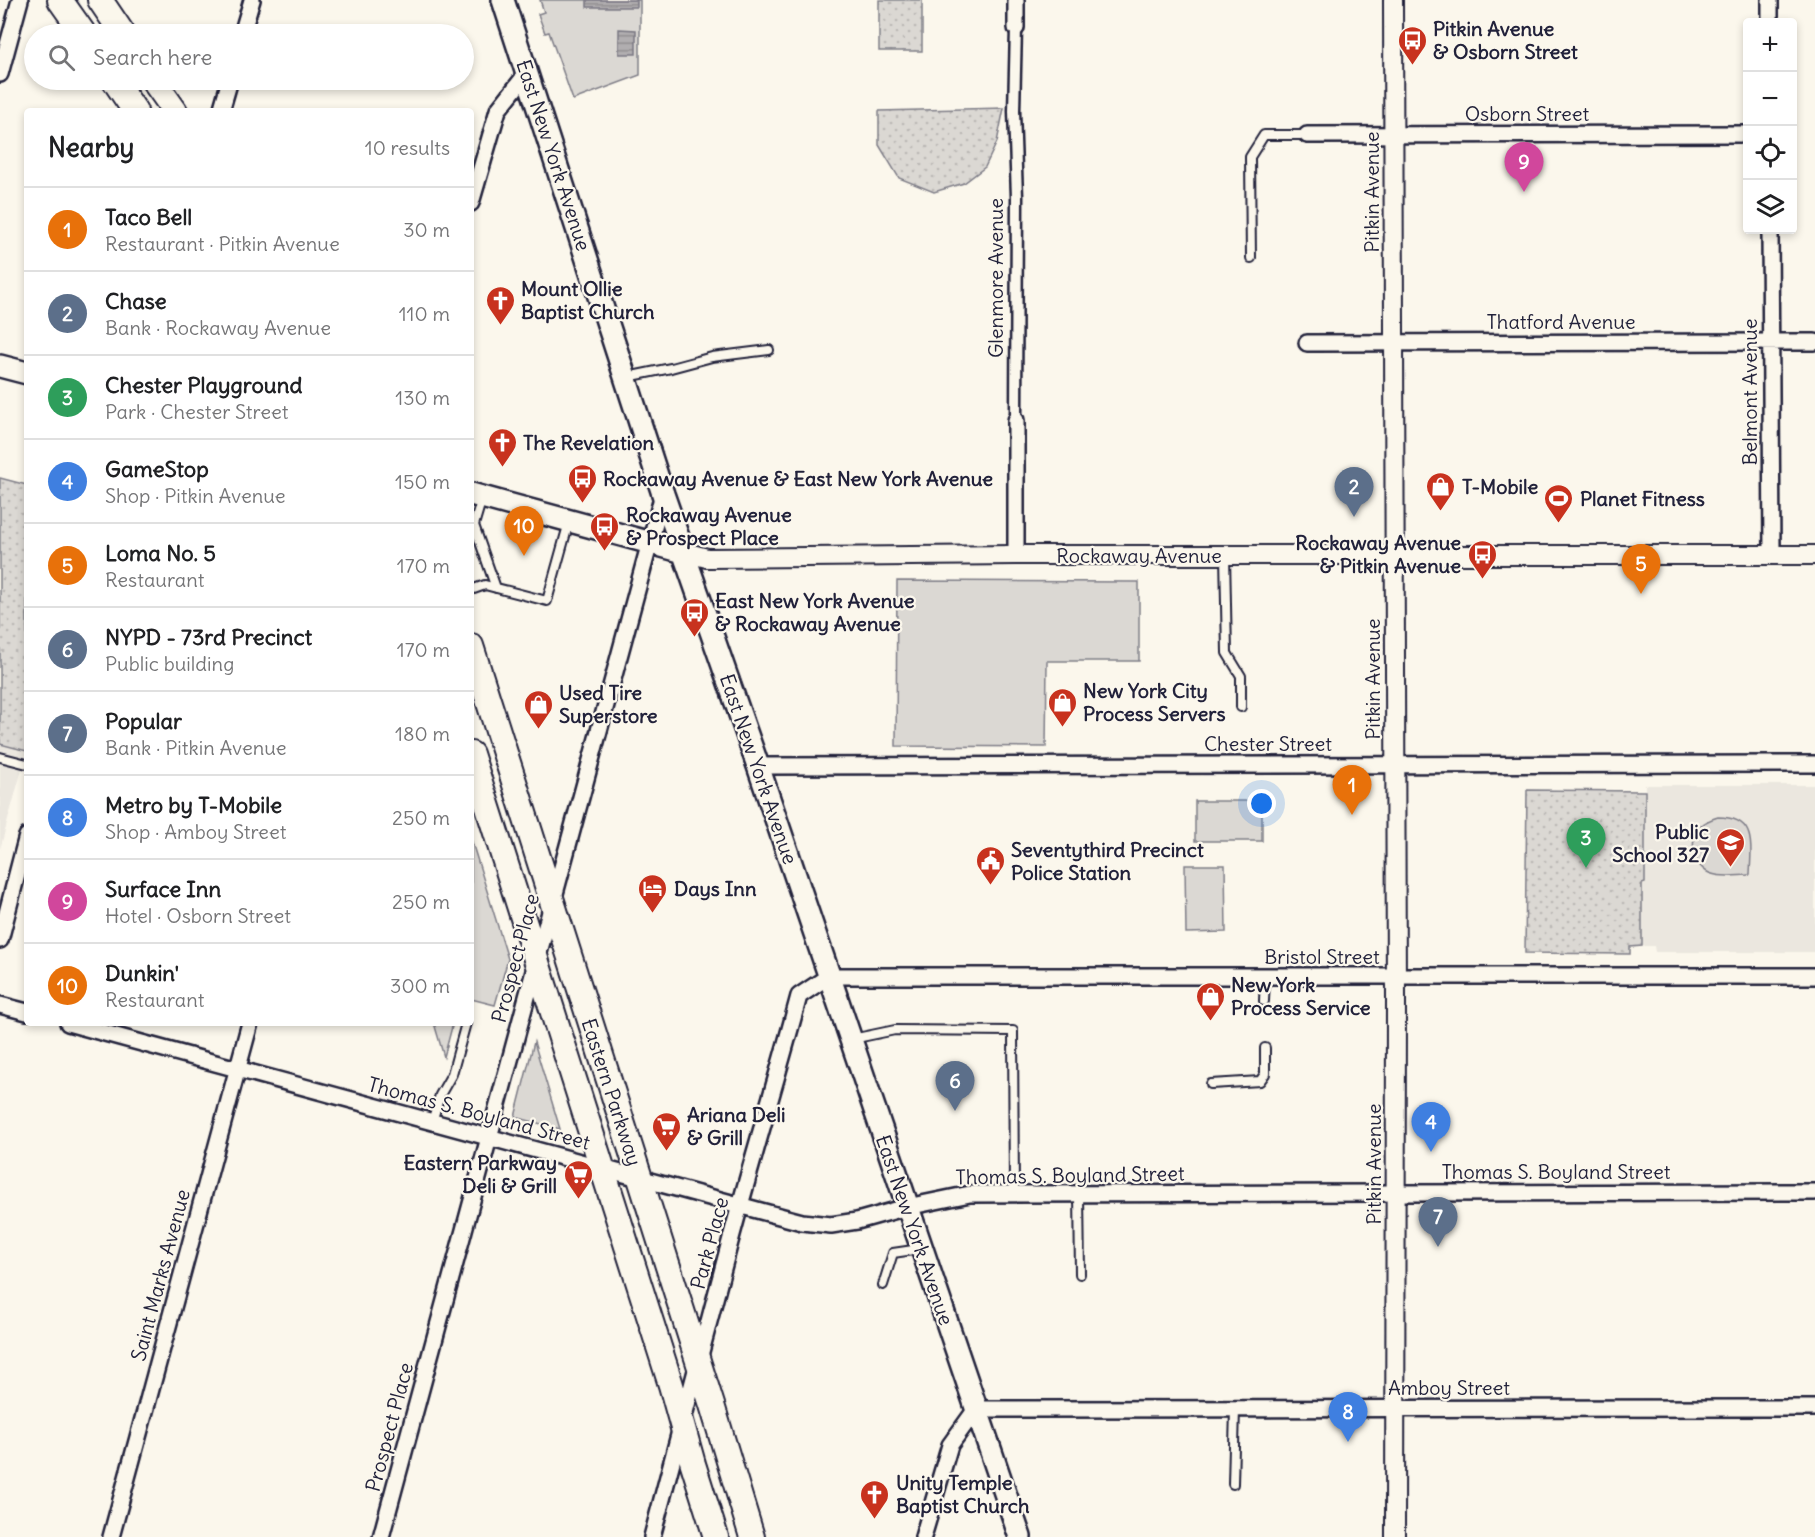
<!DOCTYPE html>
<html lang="en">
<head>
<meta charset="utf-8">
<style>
	:root { --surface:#fff; --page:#f2f2f2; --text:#202124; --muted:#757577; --line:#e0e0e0; --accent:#2563eb }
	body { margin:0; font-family:Delius,sans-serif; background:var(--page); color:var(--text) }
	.controls { position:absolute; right:18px; top:18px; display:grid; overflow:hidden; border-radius:6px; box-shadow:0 3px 9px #0003 }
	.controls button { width:54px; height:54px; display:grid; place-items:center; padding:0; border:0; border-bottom:2px solid var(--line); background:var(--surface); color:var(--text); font:30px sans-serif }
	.you { position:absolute; left:1262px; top:804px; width:21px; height:21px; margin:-15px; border:4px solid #fff; border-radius:50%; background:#1a73e8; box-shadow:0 0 0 9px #1a73e833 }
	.badge { display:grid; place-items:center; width:39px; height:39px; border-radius:50%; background:var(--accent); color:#fff; font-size:20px; font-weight:700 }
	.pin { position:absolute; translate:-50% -50px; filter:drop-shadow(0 2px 3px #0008) }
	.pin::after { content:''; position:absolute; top:32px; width:21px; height:18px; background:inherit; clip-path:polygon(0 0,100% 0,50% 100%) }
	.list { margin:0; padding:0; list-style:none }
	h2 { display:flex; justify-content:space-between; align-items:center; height:78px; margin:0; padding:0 24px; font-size:26px }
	h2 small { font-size:20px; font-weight:400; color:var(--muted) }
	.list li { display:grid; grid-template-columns:39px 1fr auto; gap:18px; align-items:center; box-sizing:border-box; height:84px; padding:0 24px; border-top:2px solid var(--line) }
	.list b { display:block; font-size:22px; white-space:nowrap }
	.list p { margin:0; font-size:20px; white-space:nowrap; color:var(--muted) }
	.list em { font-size:20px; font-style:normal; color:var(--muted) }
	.icon { flex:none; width:33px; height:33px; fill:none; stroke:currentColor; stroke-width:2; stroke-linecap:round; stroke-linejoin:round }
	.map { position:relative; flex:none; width:1815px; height:1537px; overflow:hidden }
	.search { position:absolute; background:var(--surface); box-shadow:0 3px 9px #0003; left:24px; top:24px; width:450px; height:66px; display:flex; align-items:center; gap:15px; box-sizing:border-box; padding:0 21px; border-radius:33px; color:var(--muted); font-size:22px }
	.panel { position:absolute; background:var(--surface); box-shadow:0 3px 9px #0003; left:24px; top:108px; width:450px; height:918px; border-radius:6px }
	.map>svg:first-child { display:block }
	.built { fill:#ebe7df }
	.grass { fill:#dbd8d3; stroke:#7e7d87; stroke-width:1.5 }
	.park { fill:url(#park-dots); stroke:#7e7d87; stroke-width:1.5 }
	.water { fill:url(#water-rules); stroke:#787681; stroke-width:1.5 }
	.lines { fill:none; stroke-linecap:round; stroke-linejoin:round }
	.service-casing { stroke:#22223b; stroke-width:12 }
	.pedestrian-casing { stroke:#22223b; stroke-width:15 }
	.minor-casing { stroke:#22223b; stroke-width:20 }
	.tertiary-casing { stroke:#22223b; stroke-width:22 }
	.secondary-casing { stroke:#22223b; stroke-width:26 }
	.primary-casing { stroke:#22223b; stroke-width:28 }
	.service { stroke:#fbf7ec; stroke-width:8 }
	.pedestrian { stroke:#fbf7ec; stroke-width:10 }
	.minor { stroke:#fbf7ec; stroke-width:15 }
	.tertiary { stroke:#fbf7ec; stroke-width:18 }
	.secondary { stroke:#fbf7ec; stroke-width:21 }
	.primary { stroke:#fbf7ec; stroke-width:24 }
	.labels { text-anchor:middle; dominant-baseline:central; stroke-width:4.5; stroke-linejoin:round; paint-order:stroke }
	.poi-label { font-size:20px; font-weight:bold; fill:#22223b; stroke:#fbf7ec; text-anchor:start }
	.street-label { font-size:20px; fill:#22223b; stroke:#fbf7ec }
</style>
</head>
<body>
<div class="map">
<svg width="1815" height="1537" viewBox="0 0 1815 1537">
	<defs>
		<pattern id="park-dots" width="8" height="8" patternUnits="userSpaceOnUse" patternTransform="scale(1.5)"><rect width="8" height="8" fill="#dbd8d3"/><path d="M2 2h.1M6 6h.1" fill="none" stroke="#bcb9b6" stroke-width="1.8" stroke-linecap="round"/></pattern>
		<pattern id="water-rules" width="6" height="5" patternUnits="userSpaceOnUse" patternTransform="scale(1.5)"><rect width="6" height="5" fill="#b1aeb0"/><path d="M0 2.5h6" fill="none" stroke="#908d90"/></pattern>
	</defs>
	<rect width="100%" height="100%" fill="#fbf7ec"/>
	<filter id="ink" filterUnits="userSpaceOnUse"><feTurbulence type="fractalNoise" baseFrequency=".0167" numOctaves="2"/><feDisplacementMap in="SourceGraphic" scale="12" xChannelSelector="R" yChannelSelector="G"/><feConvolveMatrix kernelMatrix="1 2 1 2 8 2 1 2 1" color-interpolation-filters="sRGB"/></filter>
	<g filter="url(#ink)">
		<path class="built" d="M0 744 27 751 0 849Z
			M1645 785H1815V952H1655L1654 946H1642V883H1645Z"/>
		<path class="grass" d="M540 0H640V75L573 100 549 32 545 33 538 14 544 12Z
			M897 581 1139 582V661H1047L1046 747 896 746Z
			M1195 801H1262V841H1195Z
			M1718 817C1757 817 1751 845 1750 875 1739 875 1723 878 1712 874 1693 868 1687 840 1701 826 1706 821 1711 819 1718 817Z
			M471 839 508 959 495 1005 471 999Z
			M1185 865H1225L1226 932 1186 933Z
			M434 1023H453L444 1057Z
			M534 1042 560 1129 515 1117Z"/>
		<path class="park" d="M879 0H922V51H879Z
			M1004 108 997 142 985 167 964 183 934 192 899 178 879 145V111Z
			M0 478 27 485V751L0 744Z
			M1527 790 1645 791V883L1642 884V946L1630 947V954L1525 953Z"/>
		<path class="water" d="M587 0H637V7H587Z
			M619 29 636 30V54H619Z"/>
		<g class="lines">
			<defs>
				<path id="service" d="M1251 258 1250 157 1264 135H1307
					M627 377 671 368 712 357 769 350
					M482 498 474 525 496 588
					M1225 555 1227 653 1241 676V707
					M471 590 485 585 547 601 569 522
					M0 757 27 764
					M1264 1001 1265 977
					M852 1039 895 1030 1013 1031 1014 1194
					M1211 1084 1260 1081 1265 1074V1048
					M432 1122 440 1095 452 1074 466 1023
					M1079 1193 1080 1274
					M883 1285 893 1253 920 1249
					M1233 1484 1235 1409"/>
				<path id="pedestrian" d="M1016 420 1017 197 1014 111 1016 28"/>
				<path id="minor" d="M1016 0V28
					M1770 0V22
					M242 34 252 0
					M0 74 20 0
					M221 111 230 80
					M1307 135 1748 134
					M471 203 498 110 528 72
					M1770 230 1772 555
					M1307 343 1815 342
					M1016 420V555
					M758 766 1815 764
					M0 940 27 836
					M0 1005 27 1012
					M68 1023 768 1213 802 1222 831 1225 857 1221 907 1207 970 1194 1815 1192
					M111 1537 250 1023
					M381 1537 663 494
					M652 1537C678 1439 704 1340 730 1242 752 1160 777 1078 799 996L829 976H1815
					M923 1537 950 1445 976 1409 1815 1408"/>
				<path id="tertiary" d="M1393 0 1396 997 1395 1537
					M684 552 707 558 1016 555H1815"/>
				<path id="secondary" d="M503 0 663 494 758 766 1020 1537
					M0 366 27 373
					M471 494 684 552"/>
				<path id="primary" d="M60 0 84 34
					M100 0 123 34
					M114 80 135 111
					M153 80 175 111
					M471 646 712 1405 752 1537
					M471 754 671 1385 693 1464 716 1537"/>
			</defs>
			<use href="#service" class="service-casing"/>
			<use href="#pedestrian" class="pedestrian-casing"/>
			<use href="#minor" class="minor-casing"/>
			<use href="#tertiary" class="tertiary-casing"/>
			<use href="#secondary" class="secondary-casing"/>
			<use href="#primary" class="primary-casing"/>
			<use href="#service" class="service"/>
			<use href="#pedestrian" class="pedestrian"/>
			<use href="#minor" class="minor"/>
			<use href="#tertiary" class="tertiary"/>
			<use href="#secondary" class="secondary"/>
			<use href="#primary" class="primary"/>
		</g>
	</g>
	<defs>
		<symbol id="bus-pin" viewBox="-11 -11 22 30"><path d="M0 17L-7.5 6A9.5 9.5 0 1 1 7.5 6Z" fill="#c8321e" stroke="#fbf7ec"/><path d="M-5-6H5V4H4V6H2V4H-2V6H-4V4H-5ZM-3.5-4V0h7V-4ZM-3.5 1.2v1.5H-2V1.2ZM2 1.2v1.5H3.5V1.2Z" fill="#fff"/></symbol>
		<symbol id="church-pin" viewBox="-11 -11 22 30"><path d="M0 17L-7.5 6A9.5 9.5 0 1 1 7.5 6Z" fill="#c8321e" stroke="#fbf7ec"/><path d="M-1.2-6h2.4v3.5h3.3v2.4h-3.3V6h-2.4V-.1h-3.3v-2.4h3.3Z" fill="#fff"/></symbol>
		<symbol id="shop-pin" viewBox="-11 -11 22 30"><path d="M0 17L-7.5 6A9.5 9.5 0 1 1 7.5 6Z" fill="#c8321e" stroke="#fbf7ec"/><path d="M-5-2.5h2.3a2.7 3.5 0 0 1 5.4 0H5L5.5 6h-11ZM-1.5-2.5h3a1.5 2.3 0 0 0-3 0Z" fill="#fff"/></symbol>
		<symbol id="stadium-pin" viewBox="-11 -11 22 30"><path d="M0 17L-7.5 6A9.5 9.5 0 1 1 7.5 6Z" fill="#c8321e" stroke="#fbf7ec"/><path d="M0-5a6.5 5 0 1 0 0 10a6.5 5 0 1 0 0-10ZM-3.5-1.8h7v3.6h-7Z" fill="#fff"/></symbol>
		<symbol id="school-pin" viewBox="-11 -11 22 30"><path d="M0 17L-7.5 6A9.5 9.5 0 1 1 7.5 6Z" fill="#c8321e" stroke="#fbf7ec"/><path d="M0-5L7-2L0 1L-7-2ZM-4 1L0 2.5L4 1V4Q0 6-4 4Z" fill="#fff"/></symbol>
		<symbol id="civic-pin" viewBox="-11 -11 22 30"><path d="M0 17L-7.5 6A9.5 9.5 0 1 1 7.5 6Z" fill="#c8321e" stroke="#fbf7ec"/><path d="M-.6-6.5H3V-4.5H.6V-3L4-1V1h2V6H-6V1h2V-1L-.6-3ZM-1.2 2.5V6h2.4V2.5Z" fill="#fff"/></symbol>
		<symbol id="hotel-pin" viewBox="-11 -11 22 30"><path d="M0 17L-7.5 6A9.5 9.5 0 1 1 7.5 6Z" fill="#c8321e" stroke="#fbf7ec"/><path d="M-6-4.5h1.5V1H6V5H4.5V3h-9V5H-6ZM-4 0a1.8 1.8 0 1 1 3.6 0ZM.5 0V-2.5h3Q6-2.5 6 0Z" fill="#fff"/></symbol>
		<symbol id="supermarket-pin" viewBox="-11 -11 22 30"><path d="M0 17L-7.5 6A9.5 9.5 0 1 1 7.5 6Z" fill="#c8321e" stroke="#fbf7ec"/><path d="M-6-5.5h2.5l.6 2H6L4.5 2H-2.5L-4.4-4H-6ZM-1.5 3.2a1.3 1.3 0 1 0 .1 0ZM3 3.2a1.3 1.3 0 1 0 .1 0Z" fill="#fff"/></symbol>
	</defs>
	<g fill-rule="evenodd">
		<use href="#bus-pin" x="1396" y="24" width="33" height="45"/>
		<use href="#church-pin" x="484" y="284" width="33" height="45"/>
		<use href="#church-pin" x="486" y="426" width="33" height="45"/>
		<use href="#bus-pin" x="566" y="462" width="33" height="45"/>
		<use href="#shop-pin" x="1424" y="470" width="33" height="45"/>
		<use href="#stadium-pin" x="1542" y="482" width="33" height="45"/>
		<use href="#bus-pin" x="588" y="510" width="33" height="45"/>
		<use href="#bus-pin" x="1466" y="538" width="33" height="45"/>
		<use href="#bus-pin" x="678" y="596" width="33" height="45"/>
		<use href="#shop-pin" x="1046" y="686" width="33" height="45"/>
		<use href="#shop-pin" x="522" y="688" width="33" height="45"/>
		<use href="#school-pin" x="1714" y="826" width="33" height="45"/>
		<use href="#civic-pin" x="974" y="844" width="33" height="45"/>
		<use href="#hotel-pin" x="636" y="872" width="33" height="45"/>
		<use href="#shop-pin" x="1194" y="980" width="33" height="45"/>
		<use href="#supermarket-pin" x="650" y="1110" width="33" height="45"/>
		<use href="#supermarket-pin" x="562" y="1158" width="33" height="45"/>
		<use href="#church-pin" x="858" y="1478" width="33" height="45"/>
	</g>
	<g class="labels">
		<g class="poi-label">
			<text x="1433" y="28">Pitkin Avenue<tspan x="1433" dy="23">&amp; Osborn Street</tspan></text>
			<text x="521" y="288">Mount Ollie<tspan x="521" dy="23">Baptist Church</tspan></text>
			<text x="523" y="442">The Revelation</text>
			<text x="603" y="478">Rockaway Avenue &amp; East New York Avenue</text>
			<text x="1462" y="486">T-Mobile</text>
			<text x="1580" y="498">Planet Fitness</text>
			<text x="626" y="514">Rockaway Avenue<tspan x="626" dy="23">&amp; Prospect Place</tspan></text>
			<text x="1461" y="542" text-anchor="end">Rockaway Avenue<tspan x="1461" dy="23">&amp; Pitkin Avenue</tspan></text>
			<text x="715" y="600">East New York Avenue<tspan x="715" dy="23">&amp; Rockaway Avenue</tspan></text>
			<text x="1083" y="690">New York City<tspan x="1083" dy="23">Process Servers</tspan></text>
			<text x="559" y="692">Used Tire<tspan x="559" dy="23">Superstore</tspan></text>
			<text x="1709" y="831" text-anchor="end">Public<tspan x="1709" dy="23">School 327</tspan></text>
			<text x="1011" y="849">Seventythird Precinct<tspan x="1011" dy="23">Police Station</tspan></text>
			<text x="674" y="888">Days Inn</text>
			<text x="1231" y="984">New York<tspan x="1231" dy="23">Process Service</tspan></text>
			<text x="687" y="1114">Ariana Deli<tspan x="687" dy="23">&amp; Grill</tspan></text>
			<text x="557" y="1162" text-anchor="end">Eastern Parkway<tspan x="557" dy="23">Deli &amp; Grill</tspan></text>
			<text x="896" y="1482">Unity Temple<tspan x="896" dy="23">Baptist Church</tspan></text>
		</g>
		<g class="street-label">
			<text x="1527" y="113">Osborn Street</text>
			<text transform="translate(554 155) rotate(72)">East New York Avenue</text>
			<text transform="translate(1371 192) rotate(-90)">Pitkin Avenue</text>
			<text transform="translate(995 278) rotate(-90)">Glenmore Avenue</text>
			<text x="1561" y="321">Thatford Avenue</text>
			<text transform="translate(1749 392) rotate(-90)">Belmont Avenue</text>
			<text x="1139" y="555">Rockaway Avenue</text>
			<text transform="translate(1372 679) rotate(-90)">Pitkin Avenue</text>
			<text x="1268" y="743">Chester Street</text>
			<text transform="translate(759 769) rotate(71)">East New York Avenue</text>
			<text x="1322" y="956">Bristol Street</text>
			<text transform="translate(515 958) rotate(-75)">Prospect Place</text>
			<text transform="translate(612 1092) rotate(72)">Eastern Parkway</text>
			<text transform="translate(479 1113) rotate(15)">Thomas S. Boyland Street</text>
			<text transform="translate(1373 1164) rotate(-90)">Pitkin Avenue</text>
			<text x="1556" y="1171">Thomas S. Boyland Street</text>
			<text transform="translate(1070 1175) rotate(-1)">Thomas S. Boyland Street</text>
			<text transform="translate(915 1230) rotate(71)">East New York Avenue</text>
			<text transform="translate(709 1243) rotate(-75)">Park Place</text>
			<text transform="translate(160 1275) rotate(-75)">Saint Marks Avenue</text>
			<text x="1449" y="1387">Amboy Street</text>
			<text transform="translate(389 1427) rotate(-75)">Prospect Place</text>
		</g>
	</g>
</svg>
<div class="controls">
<button>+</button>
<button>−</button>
<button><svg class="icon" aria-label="locate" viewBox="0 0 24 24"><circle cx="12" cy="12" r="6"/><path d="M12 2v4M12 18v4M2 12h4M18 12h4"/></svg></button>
<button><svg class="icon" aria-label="layers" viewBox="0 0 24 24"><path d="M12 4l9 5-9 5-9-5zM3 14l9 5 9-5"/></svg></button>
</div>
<div class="you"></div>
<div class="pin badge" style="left:1352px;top:815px;background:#e8710a">1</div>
<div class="pin badge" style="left:1354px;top:517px;background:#5c6f8a">2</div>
<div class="pin badge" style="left:1586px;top:868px;background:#2e9e5b">3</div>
<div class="pin badge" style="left:1431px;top:1152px;background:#3f7fe0">4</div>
<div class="pin badge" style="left:1641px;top:594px;background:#e8710a">5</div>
<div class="pin badge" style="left:955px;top:1111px;background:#5c6f8a">6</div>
<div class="pin badge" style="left:1438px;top:1247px;background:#5c6f8a">7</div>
<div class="pin badge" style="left:1348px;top:1442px;background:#3f7fe0">8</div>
<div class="pin badge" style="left:1524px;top:192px;background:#d1479c">9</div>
<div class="pin badge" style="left:524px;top:556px;background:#e8710a">10</div>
<div class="search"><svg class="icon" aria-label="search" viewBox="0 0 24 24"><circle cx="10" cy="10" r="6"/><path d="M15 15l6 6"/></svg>Search here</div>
<section class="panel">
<h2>Nearby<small>10 results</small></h2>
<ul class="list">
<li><span class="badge" style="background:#e8710a">1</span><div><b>Taco Bell</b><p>Restaurant · Pitkin Avenue</p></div><em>30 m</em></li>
<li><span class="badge" style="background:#5c6f8a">2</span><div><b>Chase</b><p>Bank · Rockaway Avenue</p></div><em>110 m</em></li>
<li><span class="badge" style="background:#2e9e5b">3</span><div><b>Chester Playground</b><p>Park · Chester Street</p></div><em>130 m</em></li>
<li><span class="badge" style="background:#3f7fe0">4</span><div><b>GameStop</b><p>Shop · Pitkin Avenue</p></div><em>150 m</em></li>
<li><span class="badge" style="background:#e8710a">5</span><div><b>Loma No. 5</b><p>Restaurant</p></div><em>170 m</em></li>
<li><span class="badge" style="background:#5c6f8a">6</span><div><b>NYPD - 73rd Precinct</b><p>Public building</p></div><em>170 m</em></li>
<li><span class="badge" style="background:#5c6f8a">7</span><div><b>Popular</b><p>Bank · Pitkin Avenue</p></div><em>180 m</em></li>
<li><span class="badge" style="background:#3f7fe0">8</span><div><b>Metro by T-Mobile</b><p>Shop · Amboy Street</p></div><em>250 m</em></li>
<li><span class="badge" style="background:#d1479c">9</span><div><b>Surface Inn</b><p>Hotel · Osborn Street</p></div><em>250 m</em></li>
<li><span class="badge" style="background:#e8710a">10</span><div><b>Dunkin'</b><p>Restaurant</p></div><em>300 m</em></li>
</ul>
</section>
</div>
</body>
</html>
